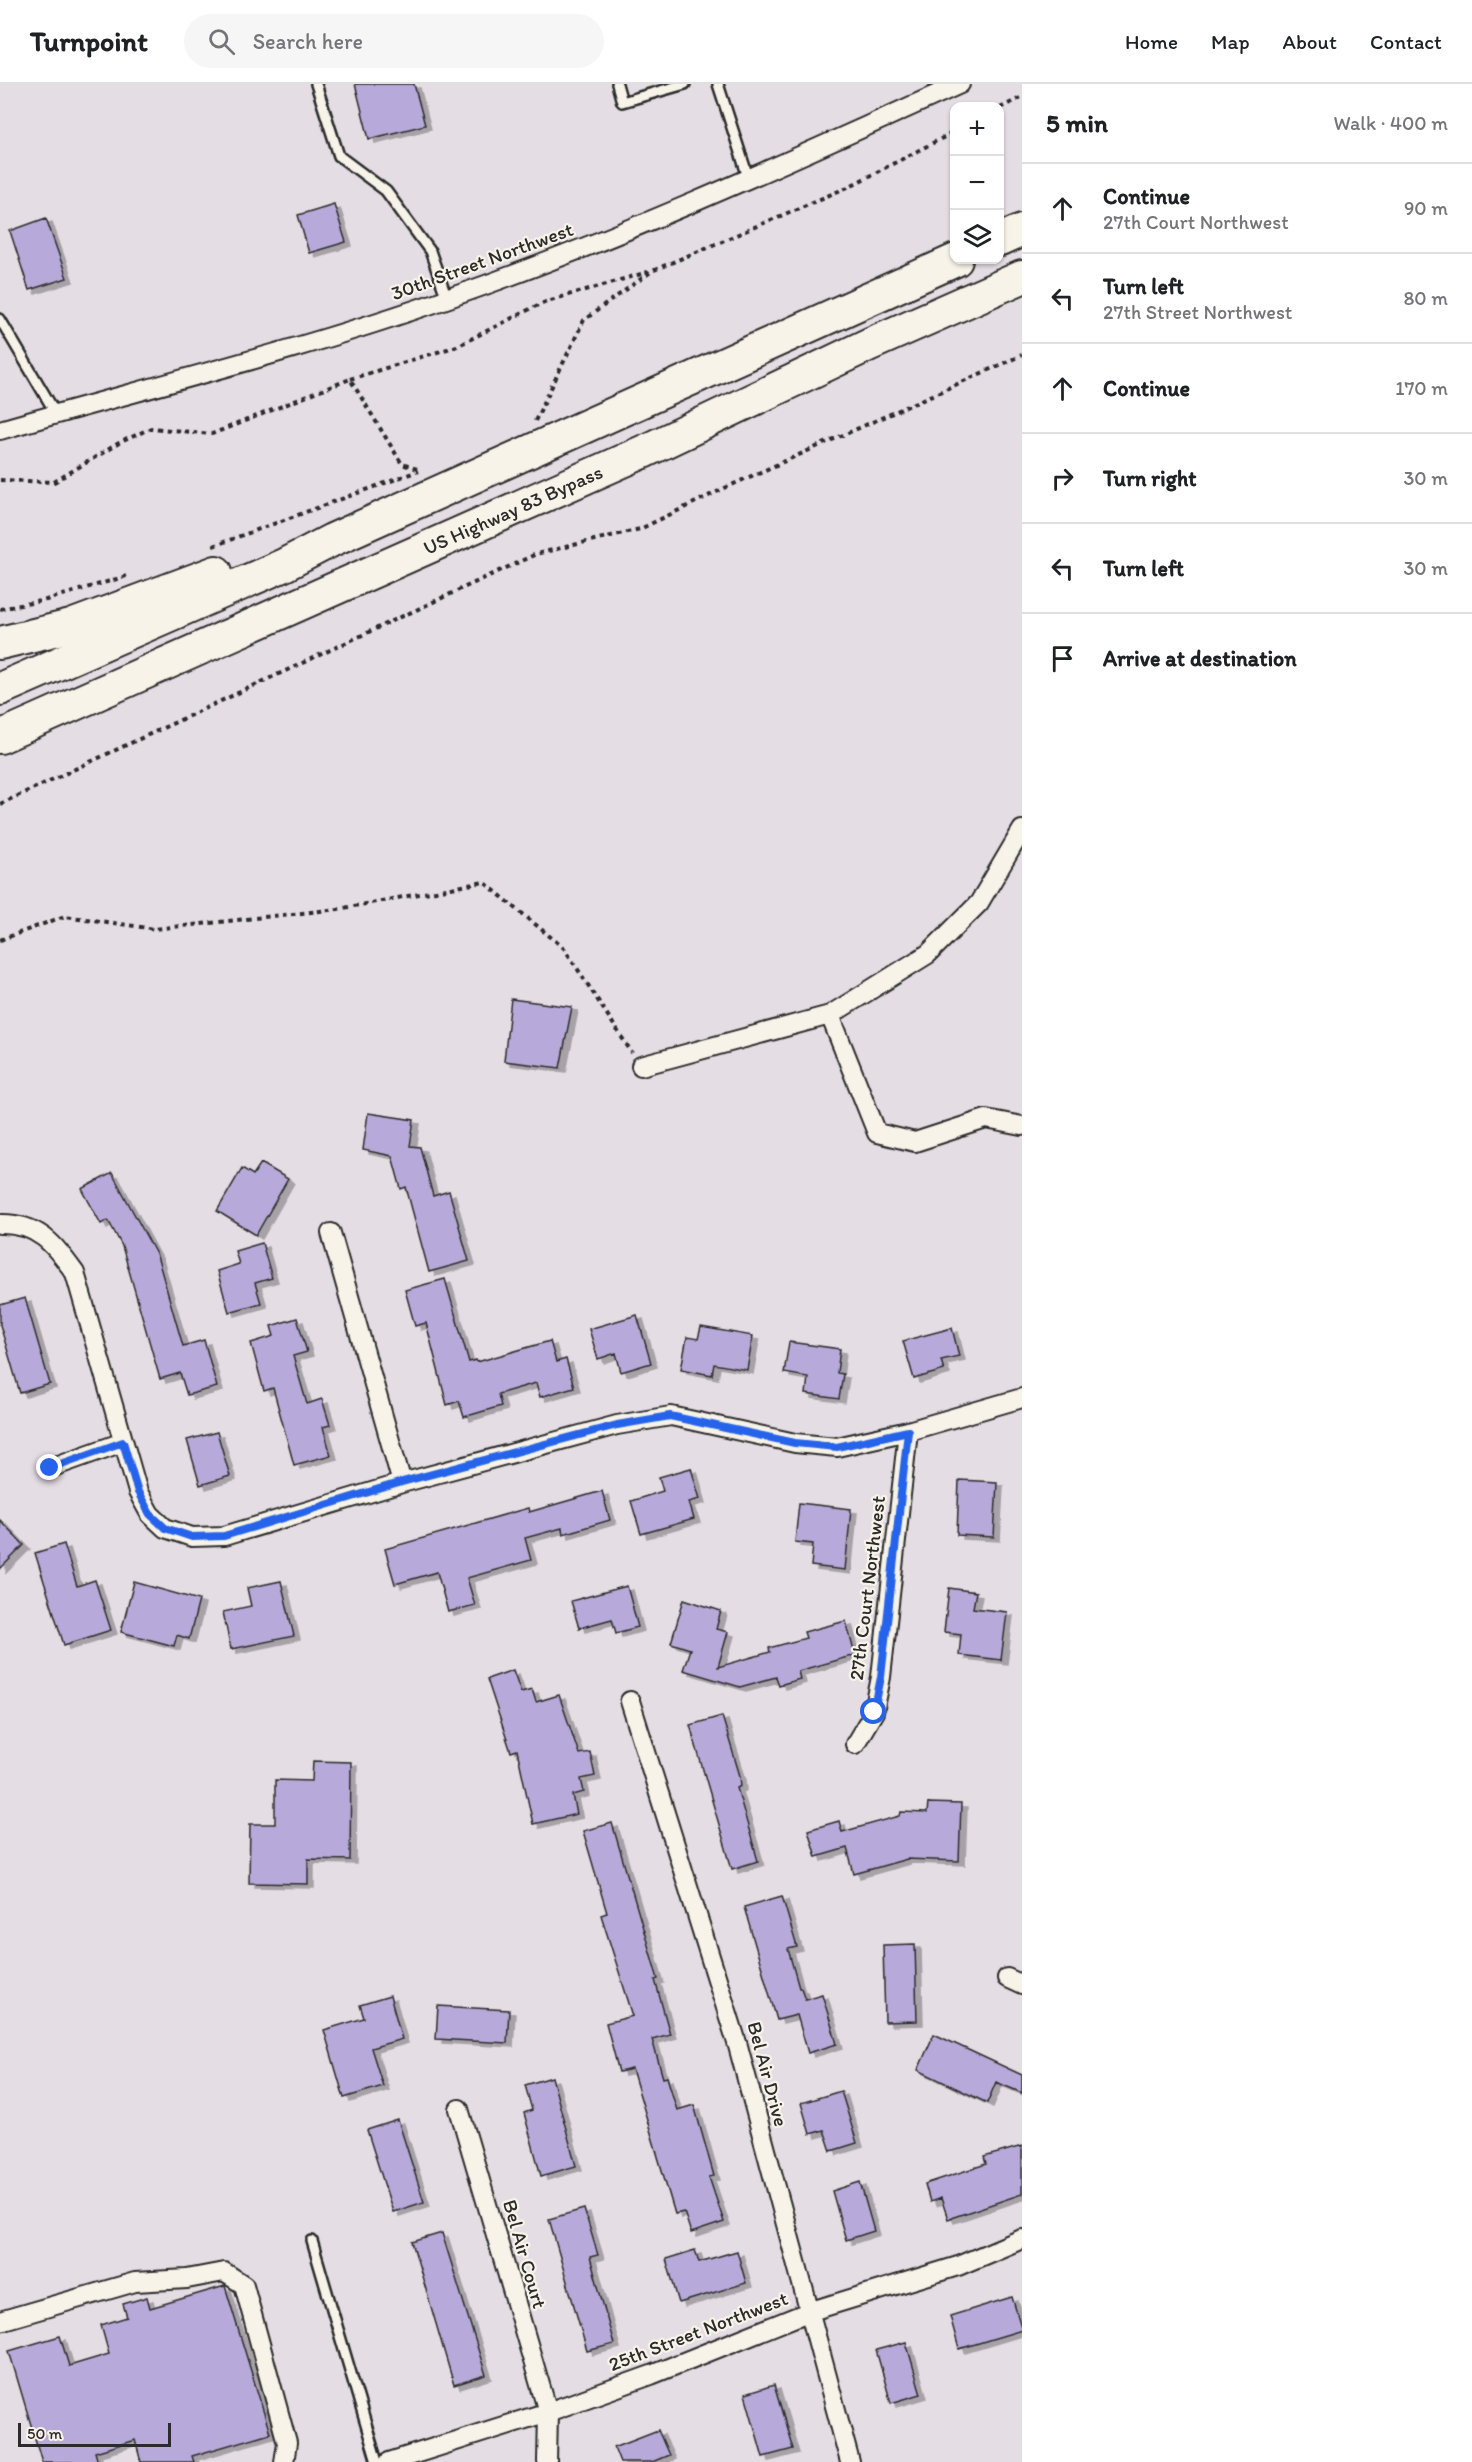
<!DOCTYPE html>
<html lang="en">
<head>
<meta charset="utf-8">
<style>
	:root { --surface:#fff; --page:#f6f6f6; --text:#202124; --muted:#757577; --line:#e0e0e0 }
	body { margin:0; font-family:Itim,sans-serif; background:var(--page); color:var(--text) }
	.controls { position:absolute; right:18px; top:18px; display:grid; overflow:hidden; border-radius:12px; box-shadow:0 2px 4px #0004 }
	.controls button { width:54px; height:54px; display:grid; place-items:center; padding:0; border:0; border-bottom:2px solid var(--line); background:var(--surface); color:var(--text); font:30px sans-serif }
	.scale { position:absolute; left:18px; bottom:15px; width:153px; box-sizing:border-box; padding-left:6px; border:3px solid #2b2b2b; border-top:0; font-size:16px; line-height:21px; white-space:nowrap; color:#2b2b2b; -webkit-text-stroke:4px #f7f3e8; paint-order:stroke }
	.stop { position:absolute; width:18px; height:18px; margin:-14px; border:4px solid #2563eb; border-radius:50%; background:#fff }
	.stop.end { background:#2563eb; border-color:#fff; box-shadow:0 2px 6px #0008 }
	.list { margin:0; padding:0; list-style:none }
	h2 { display:flex; justify-content:space-between; align-items:center; height:78px; margin:0; padding:0 24px; font-size:26px }
	h2 small { font-size:20px; font-weight:400; color:var(--muted) }
	.list li { display:grid; grid-template-columns:39px 1fr auto; gap:18px; align-items:center; box-sizing:border-box; height:90px; padding:0 24px; border-top:2px solid var(--line) }
	.list b { display:block; font-size:22px; white-space:nowrap }
	.list p { margin:0; font-size:20px; white-space:nowrap; color:var(--muted) }
	.list em { font-size:20px; font-style:normal; color:var(--muted) }
	.icon { flex:none; width:33px; height:33px; fill:none; stroke:currentColor; stroke-width:2; stroke-linecap:round; stroke-linejoin:round }
	.map { position:relative; flex:none; width:1022px; height:2378px; overflow:hidden }
	header { display:flex; align-items:center; gap:36px; box-sizing:border-box; height:84px; padding:0 30px; background:var(--surface); border-bottom:2px solid var(--line) }
	header strong { font-size:28px }
	nav { display:flex; gap:33px; margin-inline-start:auto; font-size:21px }
	.search { width:420px; height:54px; background:var(--page); display:flex; align-items:center; gap:15px; box-sizing:border-box; padding:0 21px; border-radius:33px; color:var(--muted); font-size:22px }
	main { display:flex }
	aside { flex:1; background:var(--surface) }
	.map>svg:first-child { display:block }
	.building { fill:#b7aada; stroke:#2b2b2b; stroke-width:1.5; filter:url(#shadow) }
	.lines { fill:none; stroke-linecap:round; stroke-linejoin:round }
	.lane-casing { stroke:#2b2b2b; stroke-width:14 }
	.street-casing { stroke:#2b2b2b; stroke-width:22 }
	.highway-casing { stroke:#2b2b2b; stroke-width:36 }
	.path { stroke:#2b2b2b; stroke-width:4; stroke-dasharray:4.5 4.5; stroke-linecap:butt }
	.lane { stroke:#f7f3e8; stroke-width:9 }
	.street { stroke:#f7f3e8; stroke-width:18 }
	.highway { stroke:#f7f3e8; stroke-width:32 }
	.route { stroke:#2563eb; stroke-width:8 }
	.labels { text-anchor:middle; dominant-baseline:central; stroke-width:4.5; stroke-linejoin:round; paint-order:stroke }
	.street-label { font-size:20px; fill:#2b2b2b; stroke:#f7f3e8 }
</style>
</head>
<body>
<header>
<strong>Turnpoint</strong>
<div class="search"><svg class="icon" aria-label="search" viewBox="0 0 24 24"><circle cx="10" cy="10" r="6"/><path d="M15 15l6 6"/></svg>Search here</div>
<nav><a>Home</a><a>Map</a><a>About</a><a>Contact</a></nav>
</header>
<main>
<div class="map">
<svg width="1022" height="2378" viewBox="0 0 1022 2378">
	<defs>
		<filter id="shadow"><feDropShadow dx="6" dy="4" stdDeviation="0" flood-color="#0004"/></filter>
	</defs>
	<rect width="100%" height="100%" fill="#e4dde4"/>
	<filter id="ink" filterUnits="userSpaceOnUse"><feTurbulence type="fractalNoise" baseFrequency=".0167" numOctaves="2"/><feDisplacementMap in="SourceGraphic" scale="12" xChannelSelector="R" yChannelSelector="G"/><feConvolveMatrix kernelMatrix="1 2 1 2 8 2 1 2 1" color-interpolation-filters="sRGB"/></filter>
	<g filter="url(#ink)">
		<path class="building" d="M355 0H414L425 41 369 55Z
			M334 120 346 158 309 169 298 131Z
			M46 134 67 194 29 206 10 147Z
			M511 915 572 923 560 984 504 977Z
			M368 1029 414 1036 410 1062 420 1063 433 1112 449 1107 469 1177 429 1188 406 1103 401 1105 392 1072 363 1066Z
			M261 1079 288 1095 256 1151 217 1127 242 1084 253 1091Z
			M112 1089 157 1172 183 1262 204 1256 217 1303 187 1311 180 1289 160 1295 122 1162 108 1136 101 1140 82 1105Z
			M262 1159 272 1194 255 1199 261 1219 229 1228 217 1187 239 1180 235 1167Z
			M445 1195 469 1278 476 1276 477 1278 550 1257 556 1278 566 1275 574 1303 540 1313 536 1299 498 1310 501 1322 464 1333 459 1317 447 1321 426 1239 415 1242 405 1206Z
			M25 1214 50 1300 20 1309 0 1241V1221Z
			M637 1231 651 1279 621 1288 616 1269 598 1275 589 1245Z
			M297 1234 307 1268 293 1272 307 1320 322 1315 330 1341 323 1343 331 1371 294 1381 273 1304 264 1307 251 1259 274 1252 271 1242Z
			M701 1243 753 1252 747 1286 714 1280 712 1291 681 1285 687 1253 698 1255Z
			M952 1244 959 1272 941 1276 944 1286 914 1295 903 1257Z
			M789 1258 840 1265 837 1289 843 1290 839 1315 806 1310 808 1293 784 1289Z
			M217 1348 230 1392 200 1401 187 1356Z
			M691 1384 700 1415 689 1418 694 1435 641 1450 631 1417 663 1407 659 1393Z
			M959 1396 997 1398 994 1453 957 1451Z
			M602 1407 610 1436 563 1450 562 1444 525 1454 531 1476 467 1494 475 1521 448 1528 437 1488 395 1500 385 1465 528 1424 529 1428Z
			M799 1419 851 1425 845 1486 811 1482 813 1460 795 1458Z
			M0 1436 24 1461 0 1485Z
			M64 1460 77 1502 95 1496 111 1546 64 1561 35 1469Z
			M281 1497 294 1552 231 1565 223 1528 251 1522 247 1504Z
			M134 1498 199 1516 189 1555 177 1551 174 1562 121 1548Z
			M627 1502 638 1543 616 1549 612 1535 579 1544 571 1517Z
			M949 1504 976 1508 973 1524 1007 1528 1001 1576 959 1571 961 1550 944 1548Z
			M684 1515 721 1527 716 1545 728 1548 718 1583 770 1568 769 1564 806 1554 804 1548 846 1537 855 1571 798 1587 800 1595 779 1601 776 1593 740 1603 683 1586 690 1565 671 1559Z
			M513 1586 521 1608 532 1605 536 1618 559 1611 579 1670 590 1668 595 1692 581 1695 584 1708 573 1711 577 1730 533 1740 517 1666 511 1668 487 1595Z
			M722 1632 740 1692 741 1702 737 1704 758 1777 732 1785 690 1641Z
			M313 1677 351 1678 350 1776 308 1775V1800L249 1799 250 1740H275V1696L312 1697Z
			M928 1719 961 1720 959 1777 907 1775 854 1790 847 1764 816 1773 808 1746 839 1737 842 1748 900 1732 901 1728 927 1729Z
			M612 1739 658 1895 655 1896 670 1950 652 1955 663 1994 667 1993 677 2026 694 2021 714 2092 709 2093 724 2138 691 2149 684 2128 675 2130 632 1985 619 1988 606 1939 633 1932 601 1831 607 1829 583 1747Z
			M782 1812 797 1863 788 1865 799 1904H801L805 1915 822 1910 837 1960 808 1969 797 1931 777 1936 744 1823Z
			M915 1860 917 1937 885 1938 883 1861Z
			M390 1912 402 1955 371 1964 383 2002 344 2014 324 1946 364 1934 360 1921Z
			M438 1922 509 1926 507 1959 436 1955Z
			M934 1950 1022 1991V2009L996 1998 987 2019 918 1986Z
			M552 1993 576 2082 541 2092 524 2029 532 2026 525 2001Z
			M841 2007 857 2059 831 2067 824 2046 810 2050 801 2019Z
			M398 2036 424 2118 393 2128 367 2046Z
			M1022 2062V2110L948 2135 941 2114 930 2118 925 2100 986 2080 984 2073Z
			M860 2098 874 2147 846 2156 832 2107Z
			M584 2125 598 2171 590 2173 614 2260 587 2267 549 2135Z
			M442 2149 486 2291 454 2301 412 2158Z
			M695 2166 699 2178 737 2167 746 2199 679 2219 666 2175Z
			M225 2202 270 2349 192 2372 194 2378H141L135 2356 95 2368 98 2378H42L9 2267 60 2252 69 2282 109 2270 101 2241 127 2233 123 2220 147 2213 150 2224Z
			M1012 2213 1022 2246 959 2265 950 2232Z
			M906 2258 921 2310 891 2319 876 2266Z
			M774 2301 793 2365 763 2373 745 2310Z
			M658 2346 669 2371 652 2378H620L614 2363Z"/>
		<g class="lines">
			<defs>
				<path id="lane" d="M316 0 339 72 386 107 430 167 447 215
					M617 0 622 18 685 0
					M718 0 749 96
					M0 235 56 330
					M312 2157 377 2378"/>
				<path id="street" d="M0 346C150 303 302 266 449 214 624 153 792 76 960 0
					M830 931 928 870 979 819 1022 746
					M641 982 830 931 877 1049 915 1058 986 1035 1022 1042
					M0 1140C38 1139 54 1160 75 1189L138 1408 150 1430 165 1444 192 1453 224 1452 402 1399 617 1341 671 1332 795 1359 837 1363 908 1347 1022 1314
					M331 1149 402 1399
					M50 1384 123 1358
					M630 1617 738 1962 850 2378
					M855 1660 874 1628 881 1593 908 1347
					M1007 1894 1022 1901
					M459 2025 548 2328 547 2378
					M0 2237 135 2198 187 2195 224 2188 244 2201 287 2359 284 2378
					M389 2378 548 2328 651 2291 808 2228 958 2182 1022 2155"/>
				<g id="highway">
					<path d="M1000 156 1022 146"/>
					<path d="M0 559 71 542 216 488"/>
					<path d="M0 605 284 481 332 456 956 176"/>
					<path id="s1" d="M0 653 645 367 870 260 1022 193"/>
				</g>
			</defs>
			<use href="#lane" class="lane-casing"/>
			<use href="#street" class="street-casing"/>
			<use href="#highway" class="highway-casing"/>
			<path class="path" d="M1000 24 1022 13
				M350 295 457 262 544 218 648 188
				M535 337 584 236 652 187 848 103 954 48
				M0 396 54 398 119 359 151 344 212 350 350 295 402 380 420 386
				M213 462 418 387
				M0 525 46 516 130 491
				M0 720 536 470 640 445 727 403 1022 271
				M0 856 65 832 155 845 338 825 484 798 564 864 632 969"/>
			<use href="#lane" class="lane"/>
			<use href="#street" class="street"/>
			<use href="#highway" class="highway"/>
		</g>
	</g>
	<g class="lines" filter="url(#ink)">
		<path class="route" d="M50 1384 123 1358 138 1408 150 1430 165 1444 192 1453 224 1452 402 1398 617 1341 670 1332 795 1359 837 1363 908 1347 881 1593 874 1628"/>
	</g>
	<g class="labels">
		<g class="street-label">
			<text transform="translate(482 177) rotate(-20)">30th Street Northwest</text>
			<text stroke="none"><textPath href="#s1" startOffset="561">US Highway 83 Bypass</textPath></text>
			<text transform="translate(867 1504) rotate(-83)">27th Court Northwest</text>
			<text transform="translate(768 1990) rotate(75)">Bel Air Drive</text>
			<text transform="translate(525 2170) rotate(74)">Bel Air Court</text>
			<text transform="translate(698 2247) rotate(-21)">25th Street Northwest</text>
		</g>
	</g>
</svg>
<div class="controls">
<button>+</button>
<button>−</button>
<button><svg class="icon" aria-label="layers" viewBox="0 0 24 24"><path d="M12 4l9 5-9 5-9-5zM3 14l9 5 9-5"/></svg></button>
</div>
<div class="scale">50 m</div>
<div class="stop" style="left:874px;top:1628px"></div>
<div class="stop end" style="left:50px;top:1384px"></div>
</div>
<aside>
<h2>5 min<small>Walk · 400 m</small></h2>
<ul class="list">
<li><svg class="icon" aria-label="ahead" viewBox="0 0 24 24"><path d="M12 20V5M6 11l6-6 6 6"/></svg><div><b>Continue</b><p>27th Court Northwest</p></div><em>90 m</em></li>
<li><svg class="icon" aria-label="left" viewBox="0 0 24 24"><path d="M17 20v-9H6M10 6l-5 5 5 5"/></svg><div><b>Turn left</b><p>27th Street Northwest</p></div><em>80 m</em></li>
<li><svg class="icon" aria-label="ahead" viewBox="0 0 24 24"><path d="M12 20V5M6 11l6-6 6 6"/></svg><div><b>Continue</b></div><em>170 m</em></li>
<li><svg class="icon" aria-label="right" viewBox="0 0 24 24"><path d="M7 20v-9h11M14 6l5 5-5 5"/></svg><div><b>Turn right</b></div><em>30 m</em></li>
<li><svg class="icon" aria-label="left" viewBox="0 0 24 24"><path d="M17 20v-9H6M10 6l-5 5 5 5"/></svg><div><b>Turn left</b></div><em>30 m</em></li>
<li><svg class="icon" aria-label="arrive" viewBox="0 0 24 24"><path d="M6 21V4h12l-3 4 3 4H6"/></svg><div><b>Arrive at destination</b></div></li>
</ul>
</aside>
</main>
</body>
</html>
